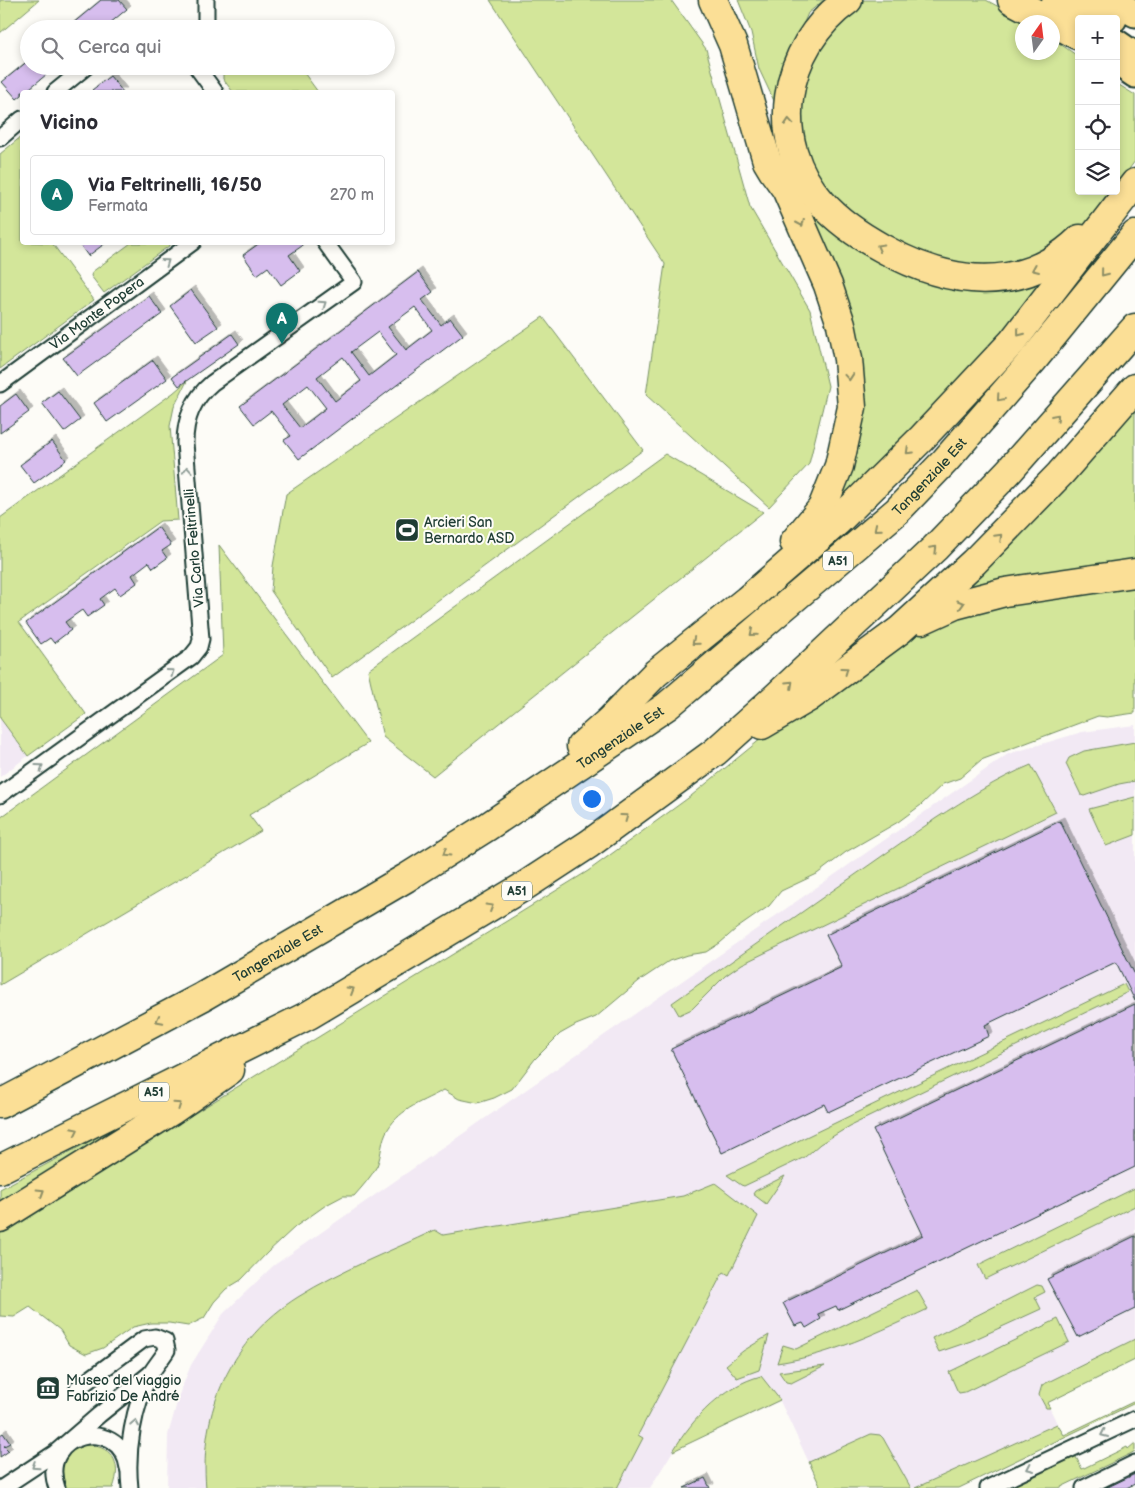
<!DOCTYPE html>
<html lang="it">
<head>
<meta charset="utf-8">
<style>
	:root { --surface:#fff; --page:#f7f7f7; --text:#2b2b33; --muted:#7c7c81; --line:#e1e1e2; --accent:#0f766e }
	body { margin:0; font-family:"Balsamiq Sans",sans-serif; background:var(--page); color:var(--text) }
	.controls { position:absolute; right:15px; top:15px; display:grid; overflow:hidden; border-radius:5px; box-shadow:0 2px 8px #0003 }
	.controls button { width:45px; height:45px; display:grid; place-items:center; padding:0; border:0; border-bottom:1px solid var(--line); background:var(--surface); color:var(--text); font:25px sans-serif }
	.compass { position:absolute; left:1015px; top:15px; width:45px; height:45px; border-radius:50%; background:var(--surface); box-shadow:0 2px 8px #0003; rotate:14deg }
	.you { position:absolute; left:591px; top:798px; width:18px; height:18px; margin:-12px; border:4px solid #fff; border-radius:50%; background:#1a73e8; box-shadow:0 0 0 8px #1a73e833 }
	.badge { display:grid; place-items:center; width:32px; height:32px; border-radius:50%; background:var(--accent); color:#fff; font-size:16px; font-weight:700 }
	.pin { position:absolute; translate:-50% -41px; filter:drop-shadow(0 1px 2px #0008) }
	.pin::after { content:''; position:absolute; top:26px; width:18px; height:15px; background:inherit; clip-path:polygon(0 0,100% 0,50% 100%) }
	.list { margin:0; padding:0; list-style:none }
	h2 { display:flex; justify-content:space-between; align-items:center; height:65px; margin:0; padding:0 20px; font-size:21px }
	h2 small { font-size:16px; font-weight:400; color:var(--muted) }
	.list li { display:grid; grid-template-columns:32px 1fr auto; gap:15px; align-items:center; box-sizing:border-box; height:80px; margin:0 10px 10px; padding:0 10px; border:1px solid var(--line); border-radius:5px }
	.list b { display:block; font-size:19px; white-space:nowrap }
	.list p { margin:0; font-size:16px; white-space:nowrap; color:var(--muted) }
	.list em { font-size:16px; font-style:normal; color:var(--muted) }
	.icon { flex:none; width:28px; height:28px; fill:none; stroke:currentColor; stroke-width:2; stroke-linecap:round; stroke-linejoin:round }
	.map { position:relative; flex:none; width:1135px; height:1488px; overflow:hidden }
	.search { position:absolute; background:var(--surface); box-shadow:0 2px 8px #0003; left:20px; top:20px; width:375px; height:55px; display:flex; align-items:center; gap:12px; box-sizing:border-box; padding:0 18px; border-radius:28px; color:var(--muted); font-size:19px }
	.panel { position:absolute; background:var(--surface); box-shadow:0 2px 8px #0003; left:20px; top:90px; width:375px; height:155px; border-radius:5px }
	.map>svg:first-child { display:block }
	.built { fill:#f2e9f4 }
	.green { fill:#d3e69a; stroke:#799267 }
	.building { fill:#d7beee; stroke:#1f3d34; fill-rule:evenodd; filter:url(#shadow) }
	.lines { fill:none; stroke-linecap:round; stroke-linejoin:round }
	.minor-casing { stroke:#1f3d34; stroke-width:19 }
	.trunk-casing { stroke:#1f3d34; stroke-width:29 }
	.motorway-casing { stroke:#1f3d34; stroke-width:31 }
	.minor { stroke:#fdfcf7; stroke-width:15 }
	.trunk { stroke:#fbdf96; stroke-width:25 }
	.motorway { stroke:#fbdf96; stroke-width:28 }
	.oneway { stroke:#8d8e65 }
	.oneway2 { stroke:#8e9c96 }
	.labels { text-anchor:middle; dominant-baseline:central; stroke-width:4; stroke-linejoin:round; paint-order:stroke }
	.shield { fill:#fdfcf7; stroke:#62766e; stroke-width:1 }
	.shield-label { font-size:12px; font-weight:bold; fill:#1f3d34 }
	.street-label { font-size:14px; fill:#1f3d34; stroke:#fdfcf7 }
	.poi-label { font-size:14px; fill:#1f3d34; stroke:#fdfcf7; text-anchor:start }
</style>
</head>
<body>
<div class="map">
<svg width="1135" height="1488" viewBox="0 0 1135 1488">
	<defs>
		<filter id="shadow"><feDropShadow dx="4" dy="-4" stdDeviation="0" flood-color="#0004"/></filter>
	</defs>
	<rect width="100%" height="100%" fill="#fdfcf7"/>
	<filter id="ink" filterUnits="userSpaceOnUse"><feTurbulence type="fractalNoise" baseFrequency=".02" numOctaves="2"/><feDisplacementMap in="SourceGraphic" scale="10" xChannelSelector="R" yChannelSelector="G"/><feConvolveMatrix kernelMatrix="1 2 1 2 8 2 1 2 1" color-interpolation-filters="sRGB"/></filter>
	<g filter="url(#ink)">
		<path class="built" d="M0 718 28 756 0 777Z
			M1135 725V1360L1047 1403 1064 1437 959 1488H821L780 1401 673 1451 650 1488H167L168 1435 180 1392 191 1365 223 1314 273 1266 1008 754 1082 732Z"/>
		<path class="green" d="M0 0H39L0 33Z
			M490 0H671L706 49 750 207 810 310 828 386 809 464 769 507 646 395 665 264Z
			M738 0H824L808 13 789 58 775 103 759 69 751 32Z
			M857 0H986L1027 22H1022V52H1052L1053 39 1079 57V191H1113L1103 206 1074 237 1040 259 975 273 882 241 838 203 811 170 796 120 814 47Z
			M223 66H299L318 92H233L223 79Z
			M1116 83 1135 95V161L1116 187Z
			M22 136V242L52 243 94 300 0 369V154Z
			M795 176 931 280 1066 259 1017 320 1012 317 1010 325 1003 337 810 532 853 426Z
			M131 243H173L104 293 91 276 92 272Z
			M543 317 643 450 332 678 271 591 273 566 286 494Z
			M187 381 174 407 170 426 178 520 160 521 19 622 86 714 28 756 0 718V518L173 393Z
			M1135 398V563L954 597Z
			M665 454 763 512 433 776 383 737 368 670Z
			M219 545 368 743 249 815 261 831 0 985V818L223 655Z
			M1135 587V713L1107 717 1098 716 981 760 960 778 943 784 921 805 898 822 846 852 817 874 781 891 769 906 736 929 720 943 706 952 687 955 669 961 639 981 596 1017 576 1025 560 1034 535 1059 512 1089 494 1098 478 1103 459 1099 444 1090C424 1101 401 1108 388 1129 381 1139 382 1154 377 1166 371 1177 362 1187 354 1196H343L326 1205 295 1227 268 1252 241 1280 226 1289 214 1302 204 1318 188 1326 169 1323H151L133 1327 103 1348 86 1354 69 1345 60 1330 30 1307 14 1317 0 1316V1233L588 871 691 796 767 734 810 711 861 677 913 636 978 607Z
			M1135 742V781L1119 784 1084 796 1081 795 1066 764 1069 758 1084 751Z
			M1031 765 1056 812 742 964 725 976 692 1009 679 1015 672 1003 935 819C966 799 997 779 1031 765Z
			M1135 797V835L1106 846 1089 809Z
			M1124 984 1128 992 850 1126 820 1144 805 1157 744 1186 741 1185 727 1175Z
			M143 1113 0 1208V1189Z
			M785 1176 766 1204 753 1194 755 1191Z
			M715 1183 758 1216 729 1275 724 1272 721 1276 638 1435 643 1438 617 1488H206C199 1411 231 1339 298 1297 341 1270 389 1252 435 1230L443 1235 683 1196Z
			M1135 1188V1206L985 1279 978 1265Z
			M1037 1285 1042 1286 1045 1292 1035 1297 1041 1309 971 1341 939 1352 932 1338Z
			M917 1290 928 1309C879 1332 831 1355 777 1363L783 1345 796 1349Z
			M1058 1319 1069 1342 965 1392 959 1393 957 1390 949 1372Z
			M769 1335 759 1370 737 1378 726 1365 743 1351Z
			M1135 1339V1360L1047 1403 1050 1408H1046L1039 1395 1042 1385Z
			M825 1366 791 1383 786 1382 779 1372Z
			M761 1376 780 1400 673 1451C693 1418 723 1386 761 1376Z
			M1135 1401V1403L959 1488H915L1057 1424 1064 1435Z
			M871 1434 880 1435 883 1438 911 1488H821L809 1462Z
			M1135 1443V1451L1130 1454 1059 1488H1007L1075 1455 1082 1469 1127 1447 1128 1449Z
			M83 1445C111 1444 123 1462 113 1488H66C56 1467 63 1454 83 1445Z"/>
		<path class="building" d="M101 0H119L127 9 103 29H66Z
			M29 60V66H57L25 92H22V95L17 99 2 82Z
			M110 76 123 92H94L92 90Z
			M78 242H107L88 256Z
			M261 242H300L302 246 289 255 300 271 281 285 268 267 257 275 243 255Z
			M418 272 433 292 422 300 441 325 450 318 463 335 299 459 284 440 291 436 271 411 254 424 240 406ZM415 307 432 330 406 350 388 327ZM378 332 396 355 369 376 351 352ZM343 357 361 381 335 401 317 377ZM308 385 326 408 300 428 282 405Z
			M191 290 218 327 196 342 170 306Z
			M149 296 162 314 77 376 63 358Z
			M232 334 239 344 179 386 172 377Z
			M153 360 167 379 107 422 94 403Z
			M58 391 80 420 64 432 42 403Z
			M16 394 29 412 0 433V406Z
			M52 441 66 460 34 483 20 465Z
			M158 527 171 545 162 551 167 558 153 568 149 562 132 575 137 583 120 595 115 588 100 599 104 605 87 617 82 610 65 622 71 630 54 643 50 638 41 644 26 623Z
			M1060 821 1135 975V1001L1116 962 985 1025 989 1036 828 1112 824 1104 722 1153 671 1049 842 967 826 935Z
			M1135 1004V1167L838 1310 836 1306 818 1314 821 1319 806 1328 803 1323 795 1326 783 1303 923 1235 873 1130Z
			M1135 1236V1309L1078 1337 1047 1279Z
			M3 1433 10 1443 4 1446 9 1451 0 1457V1435Z
			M1135 1474V1484L1126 1488H1106Z
			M705 1478 710 1488H684Z"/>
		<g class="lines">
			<defs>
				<g id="minor">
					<path d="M206 29V0"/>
					<path d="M196 66 215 92"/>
					<path d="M55 92 87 66"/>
					<path d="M0 138 22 119"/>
					<path id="s1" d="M0 384 193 242"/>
					<path d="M0 795 191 657 199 647 201 639 185 443C185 418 193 399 212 383L354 282 325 242"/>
					<path d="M78 1388 144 1339 155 1337 165 1341 167 1350C162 1358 156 1365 151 1373 133 1406 126 1451 130 1488"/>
					<path d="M2 1488 55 1453 99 1415 151 1373"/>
					<path d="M57 1488C37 1433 120 1414 128 1468"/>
					<path d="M988 1488 1135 1419"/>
					<path d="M1084 1488 1135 1463"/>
				</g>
				<path id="trunk" d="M1055 0 1082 19
					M1088 0 1114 19
					M1114 0 1135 14
					M1116 42 1135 55
					M1116 62 1135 75"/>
				<g id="motorway">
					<path d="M713 0 733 45 767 161 773 171 786 189 828 285 841 324 848 359 852 407 839 466 822 508 794 542"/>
					<path d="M848 0C782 47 766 141 822 203 838 221 860 236 882 248 948 285 1021 296 1080 239"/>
					<path d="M1012 0 1077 35"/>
					<path d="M922 620 955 605 1005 592 1135 573"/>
					<path d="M762 725 808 698 900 630 974 562 1060 474 1135 388"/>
					<path d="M581 746 609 721 656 673 747 600 837 522 921 439 1013 341 1135 183"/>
					<path id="s2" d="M0 1104 202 997 406 878 487 827 667 706 897 511 945 461 1034 359 1135 235"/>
					<path d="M0 1169 309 1015 523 887 589 844 715 752 776 697 935 548 1009 471 1135 328"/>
					<path d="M0 1218 171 1111 230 1070"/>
				</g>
			</defs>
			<use href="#minor" class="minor-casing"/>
			<use href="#trunk" class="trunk-casing"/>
			<use href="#motorway" class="motorway-casing"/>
			<use href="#minor" class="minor"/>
			<use href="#trunk" class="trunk"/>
			<use href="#motorway" class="motorway"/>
		</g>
		<defs><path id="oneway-chevron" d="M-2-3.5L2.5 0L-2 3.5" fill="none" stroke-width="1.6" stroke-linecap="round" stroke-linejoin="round" transform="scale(1.25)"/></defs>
		<g class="oneway">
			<use href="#oneway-chevron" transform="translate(789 122) rotate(-94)"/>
			<use href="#oneway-chevron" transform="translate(801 223) rotate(66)"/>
			<use href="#oneway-chevron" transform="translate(880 247) rotate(-151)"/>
			<use href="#oneway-chevron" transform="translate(1035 269) rotate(157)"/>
			<use href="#oneway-chevron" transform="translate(1104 273) rotate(129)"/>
			<use href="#oneway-chevron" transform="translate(1020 333) rotate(128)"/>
			<use href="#oneway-chevron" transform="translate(849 377) rotate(85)"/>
			<use href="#oneway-chevron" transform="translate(1000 398) rotate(131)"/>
			<use href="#oneway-chevron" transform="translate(1056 417) rotate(-49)"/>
			<use href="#oneway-chevron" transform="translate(909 451) rotate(136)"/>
			<use href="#oneway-chevron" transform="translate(877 528) rotate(140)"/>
			<use href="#oneway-chevron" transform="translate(999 537) rotate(-45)"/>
			<use href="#oneway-chevron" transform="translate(934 549) rotate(-45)"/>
			<use href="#oneway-chevron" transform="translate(961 604) rotate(-16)"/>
			<use href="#oneway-chevron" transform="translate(753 633) rotate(140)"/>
			<use href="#oneway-chevron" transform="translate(695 642) rotate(141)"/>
			<use href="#oneway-chevron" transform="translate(845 670) rotate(-36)"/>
			<use href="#oneway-chevron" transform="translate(790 684) rotate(-43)"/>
			<use href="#oneway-chevron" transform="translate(625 817) rotate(-36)"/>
			<use href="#oneway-chevron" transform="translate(446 853) rotate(148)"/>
			<use href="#oneway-chevron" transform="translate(490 907) rotate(-31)"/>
			<use href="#oneway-chevron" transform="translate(351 990) rotate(-31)"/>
			<use href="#oneway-chevron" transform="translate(159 1020) rotate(152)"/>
			<use href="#oneway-chevron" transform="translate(178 1105) rotate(-35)"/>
			<use href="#oneway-chevron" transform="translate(75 1131) rotate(-26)"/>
			<use href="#oneway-chevron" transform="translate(41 1192) rotate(-32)"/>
		</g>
		<g class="oneway2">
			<use href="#oneway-chevron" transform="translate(166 262) rotate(-36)"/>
			<use href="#oneway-chevron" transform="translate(323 304) rotate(-35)"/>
			<use href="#oneway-chevron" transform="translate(187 470) rotate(-94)"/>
			<use href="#oneway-chevron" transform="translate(171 672) rotate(-36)"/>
			<use href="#oneway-chevron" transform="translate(40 767) rotate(-36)"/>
			<use href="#oneway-chevron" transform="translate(135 1423) rotate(-79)"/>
			<use href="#oneway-chevron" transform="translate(1104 1434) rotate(155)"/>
			<use href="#oneway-chevron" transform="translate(35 1466) rotate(147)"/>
			<use href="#oneway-chevron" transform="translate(1030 1468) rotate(155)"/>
		</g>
	</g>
	<defs>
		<symbol id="stadium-square" viewBox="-11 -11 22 22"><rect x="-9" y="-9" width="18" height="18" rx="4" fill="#1f3d34" stroke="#fdfcf7"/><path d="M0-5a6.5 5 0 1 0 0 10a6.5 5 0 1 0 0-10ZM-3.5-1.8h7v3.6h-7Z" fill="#fff"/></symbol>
		<symbol id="museum-square" viewBox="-11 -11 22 22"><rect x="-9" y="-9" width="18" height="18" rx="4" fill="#1f3d34" stroke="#fdfcf7"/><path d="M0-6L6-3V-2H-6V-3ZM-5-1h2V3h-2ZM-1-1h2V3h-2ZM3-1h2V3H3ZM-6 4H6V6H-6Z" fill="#fff"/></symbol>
	</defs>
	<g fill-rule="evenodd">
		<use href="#stadium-square" x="393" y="516" width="28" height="28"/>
		<use href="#museum-square" x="34" y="1374" width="28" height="28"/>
	</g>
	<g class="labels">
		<g class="shield">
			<rect x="823" y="551.5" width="30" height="19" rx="4"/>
			<rect x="502" y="881.5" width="30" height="19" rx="4"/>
			<rect x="139" y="1082.5" width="30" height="19" rx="4"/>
		</g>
		<g class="shield-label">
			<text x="838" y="561">A51</text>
			<text x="517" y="891">A51</text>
			<text x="154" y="1092">A51</text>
		</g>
		<g class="street-label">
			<text stroke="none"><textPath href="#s1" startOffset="120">Via Monte Popera</textPath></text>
			<text stroke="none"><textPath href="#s2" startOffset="1126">Tangenziale Est</textPath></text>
			<text transform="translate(194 548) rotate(-95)">Via Carlo Feltrinelli</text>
			<text stroke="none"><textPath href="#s2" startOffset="721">Tangenziale Est</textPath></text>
			<text stroke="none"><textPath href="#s2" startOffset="316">Tangenziale Est</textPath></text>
		</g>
		<g class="poi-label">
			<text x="424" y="522">Arcieri San<tspan x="424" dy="16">Bernardo ASD</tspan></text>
			<text x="66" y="1380">Museo del viaggio<tspan x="66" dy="16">Fabrizio De André</tspan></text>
		</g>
	</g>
</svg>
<div class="controls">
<button>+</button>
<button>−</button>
<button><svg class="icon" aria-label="locate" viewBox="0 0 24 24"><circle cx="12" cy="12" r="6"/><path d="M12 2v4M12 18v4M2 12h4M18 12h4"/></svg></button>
<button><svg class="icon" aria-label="layers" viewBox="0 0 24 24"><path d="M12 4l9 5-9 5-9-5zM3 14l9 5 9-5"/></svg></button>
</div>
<svg class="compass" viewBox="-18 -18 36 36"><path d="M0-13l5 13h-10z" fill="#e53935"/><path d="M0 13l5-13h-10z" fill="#7c7c81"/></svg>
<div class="you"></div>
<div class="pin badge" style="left:282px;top:344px">A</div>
<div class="search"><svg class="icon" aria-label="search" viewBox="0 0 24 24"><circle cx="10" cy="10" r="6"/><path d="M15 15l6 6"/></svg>Cerca qui</div>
<section class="panel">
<h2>Vicino<small></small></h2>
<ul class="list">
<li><span class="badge">A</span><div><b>Via Feltrinelli, 16/50</b><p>Fermata</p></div><em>270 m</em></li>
</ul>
</section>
</div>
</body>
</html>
